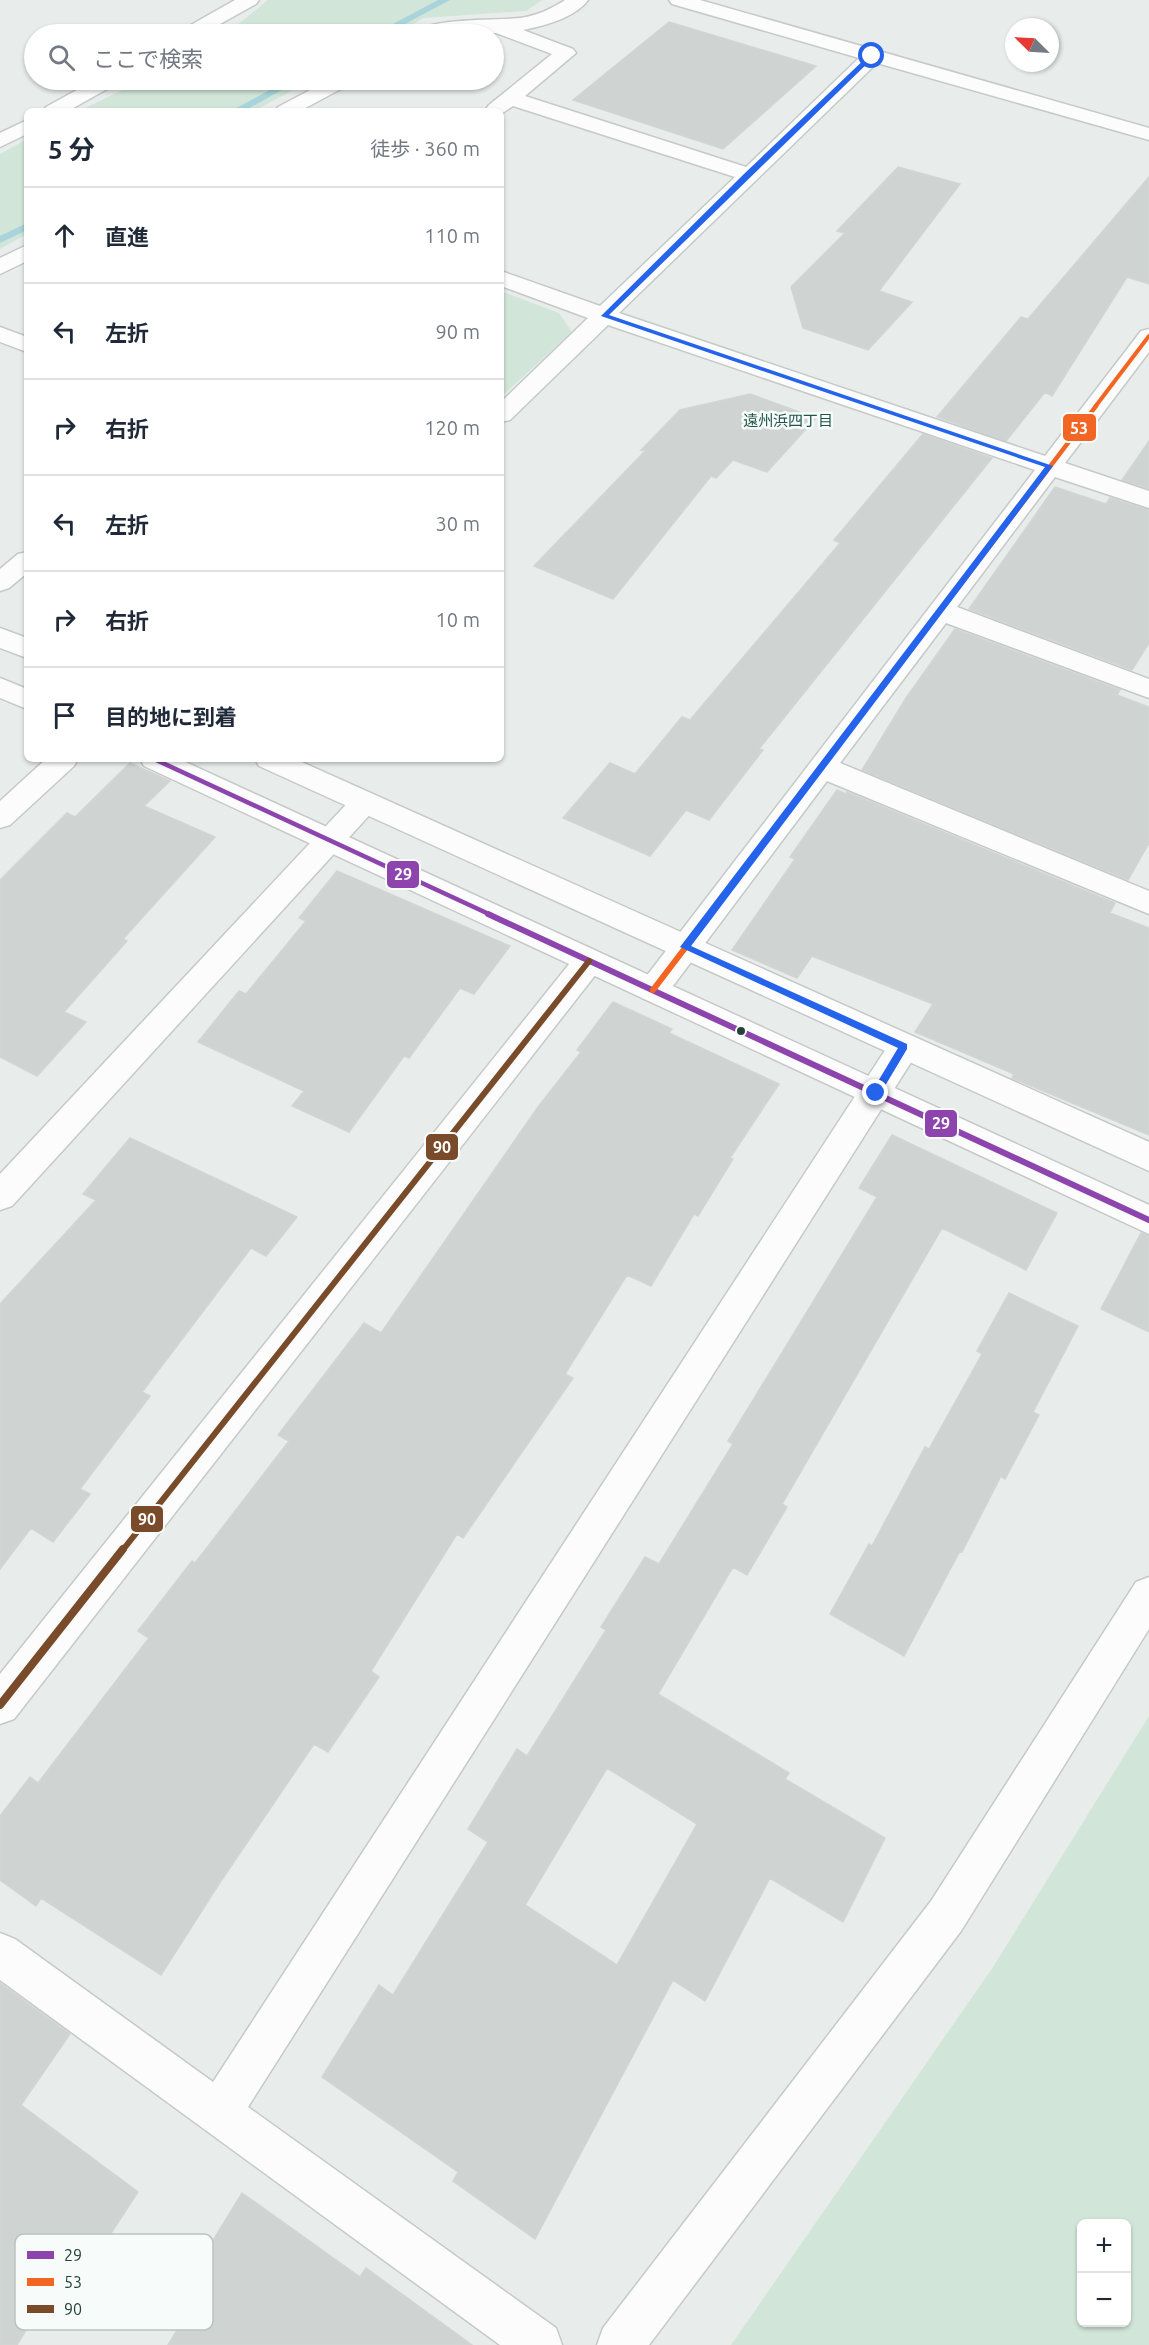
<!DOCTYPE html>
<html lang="ja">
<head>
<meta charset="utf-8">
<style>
	:root { --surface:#fff; --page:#f2f2f3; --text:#1f2937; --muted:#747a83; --line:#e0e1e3 }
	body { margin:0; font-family:Ubuntu,"Noto Sans JP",sans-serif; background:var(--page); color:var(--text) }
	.controls { position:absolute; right:18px; bottom:18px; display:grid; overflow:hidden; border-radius:9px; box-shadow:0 2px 4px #0004 }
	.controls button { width:54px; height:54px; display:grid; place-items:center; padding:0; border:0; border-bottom:2px solid var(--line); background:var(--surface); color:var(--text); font:30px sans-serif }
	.compass { position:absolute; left:1005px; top:18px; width:54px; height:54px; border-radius:50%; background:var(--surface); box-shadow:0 2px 4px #0004; rotate:294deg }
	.stop { position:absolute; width:18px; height:18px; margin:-14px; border:4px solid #2563eb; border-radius:50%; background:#fff }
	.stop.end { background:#2563eb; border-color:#fff; box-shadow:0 2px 6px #0008 }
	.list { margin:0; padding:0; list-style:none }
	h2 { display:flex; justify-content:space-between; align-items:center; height:78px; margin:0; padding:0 24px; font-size:26px }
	h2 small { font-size:20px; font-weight:400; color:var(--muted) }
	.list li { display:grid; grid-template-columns:39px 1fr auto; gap:18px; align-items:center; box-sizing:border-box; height:96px; padding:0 24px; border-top:2px solid var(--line) }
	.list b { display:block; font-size:22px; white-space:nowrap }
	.list em { font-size:20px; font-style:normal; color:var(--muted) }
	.icon { flex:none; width:33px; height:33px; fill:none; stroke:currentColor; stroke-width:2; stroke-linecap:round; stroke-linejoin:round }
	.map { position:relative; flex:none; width:1149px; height:2345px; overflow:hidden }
	.search { position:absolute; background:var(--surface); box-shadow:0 2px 4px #0004; left:24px; top:24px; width:480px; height:66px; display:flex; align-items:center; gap:15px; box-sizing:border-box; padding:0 21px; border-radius:33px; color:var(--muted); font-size:22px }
	.panel { position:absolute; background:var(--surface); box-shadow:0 2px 4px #0004; left:24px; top:108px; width:480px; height:654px; border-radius:9px }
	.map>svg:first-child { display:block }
	.green { fill:#d1e6d8; fill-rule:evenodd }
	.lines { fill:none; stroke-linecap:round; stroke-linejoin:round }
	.stream { fill:#a9d4db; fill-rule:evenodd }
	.building { fill:#cfd4d2; stroke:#d1d6d4; stroke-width:1.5; fill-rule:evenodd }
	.minor-casing { stroke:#c5cac8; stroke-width:3 }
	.tertiary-casing { stroke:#c5cac8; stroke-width:3 }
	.minor { fill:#fcfcfc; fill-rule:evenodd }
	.tertiary { fill:#fcfcfc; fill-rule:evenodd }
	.bus-1-far1-casing { stroke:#f7fbf9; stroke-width:8 }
	.bus-1-casing { stroke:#f7fbf9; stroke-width:10 }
	.bus-2-far2-casing { stroke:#f7fbf9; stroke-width:7 }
	.bus-2-far1-casing { stroke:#f7fbf9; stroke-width:8 }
	.bus-2-casing { stroke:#f7fbf9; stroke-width:10 }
	.bus-3-far1-casing { stroke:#f7fbf9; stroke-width:10 }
	.bus-3-casing { stroke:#f7fbf9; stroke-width:12 }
	.bus-1-far1 { stroke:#8e44ad; stroke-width:4.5 }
	.bus-1 { stroke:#8e44ad; stroke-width:6 }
	.bus-2-far2 { stroke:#f26522; stroke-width:4 }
	.bus-2-far1 { stroke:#f26522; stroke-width:4.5 }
	.bus-2 { stroke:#f26522; stroke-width:6 }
	.bus-3-far1 { stroke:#7a4b2a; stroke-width:6 }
	.bus-3 { stroke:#7a4b2a; stroke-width:8 }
	.route { fill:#2563eb }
	.bus-dot { fill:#24423a; stroke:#f7fbf9; stroke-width:2 }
	.labels { text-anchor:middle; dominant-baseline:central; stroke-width:5; stroke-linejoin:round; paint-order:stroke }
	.far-neighbourhood-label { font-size:15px; fill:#1f5548; stroke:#f7fbf9 }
	.key { fill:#f7fbf9; stroke:#b8c4c0; stroke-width:1.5 }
	.key-label { font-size:16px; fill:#24423a }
	.line-badge { stroke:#f7fbf9; stroke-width:2 }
	.badge-label { font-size:16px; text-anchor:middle; font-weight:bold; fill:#fff }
</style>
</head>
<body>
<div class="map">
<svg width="1149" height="2345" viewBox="0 0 1149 2345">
	<rect width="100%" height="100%" fill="#e8edeb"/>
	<path class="green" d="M268 0H542L526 11 424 18 395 34H226Z
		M143 80H312L254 111H79Z
		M27 139V234L0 249V154Z
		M501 291 559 313 572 332 501 397Z
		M1149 1716V2345H731L993 1967ZM1082 2224H1126V2322H1082Z"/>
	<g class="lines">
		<path class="stream" d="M438 0H450L386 34H374Z
			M288 80H300L244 111H231Z
			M27 223V230L0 243V236Z"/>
	</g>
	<path class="building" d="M669 22 816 66 723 149 573 100Z
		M898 167 960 184 879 291 912 302 868 350 803 328 791 287 845 233 837 231Z
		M1149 177V284L1127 277 1052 396 1045 392 1006 441 937 417 1021 317 1028 319Z
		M750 394 816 418 767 472 733 460 716 478 711 476 613 599 534 566 645 451 641 450 680 410Z
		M923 434 992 458 759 749 763 750 709 820 686 810 650 856 563 818 610 763 635 774 682 717 690 720 840 543 834 540Z
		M1149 441V489L1122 480Z
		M1055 487 1106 504 1110 498 1149 510V643L1132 670 969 609Z
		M955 629 1120 690 1117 695 1149 707V843L1128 880 862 770 906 698Z
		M130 763 170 781 144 806 215 837 123 939 127 941 64 1012 86 1022 37 1076 0 1057V880L67 813 75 817Z
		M837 790 846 794 847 792 1115 903 1110 913 1149 928V1135L1012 1078 1014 1074 915 1032 933 1004 812 956 797 978 732 950 795 859 790 857Z
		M337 871 510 946 474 994 460 988 409 1058 404 1056 349 1132 292 1106 304 1091 198 1042 239 991 246 994 306 921 299 918Z
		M613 1002 672 1029 669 1033 779 1084 730 1158 733 1159 698 1216 694 1214 651 1286 627 1275 565 1374 573 1378 463 1538 457 1534 371 1671 379 1677 328 1752 314 1744 219 1884 161 1975 41 1898 36 1906 0 1880V1816L30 1777 38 1783 149 1638 138 1631 192 1561 195 1563 289 1441 278 1435 364 1323 381 1333 538 1107 581 1052 577 1050Z
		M892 1135 1057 1213 1026 1270 942 1228 782 1504 787 1507 747 1575 733 1567 658 1694 789 1773 785 1779 885 1838 843 1922 770 1878 705 2001 673 1980 535 2239 453 2181 458 2172 322 2077 379 1985 393 1995 488 1842 468 1829 517 1749 527 1756 606 1630 601 1627 645 1557 659 1564 733 1444 728 1441 877 1197 859 1188ZM607 1768 697 1824 617 1965 525 1905Z
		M130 1138 297 1217 266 1256 251 1248 142 1392 150 1396 80 1489 90 1494 53 1542 31 1528 0 1569V1304L96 1200 83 1194Z
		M1141 1233 1149 1236V1332L1101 1309Z
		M1009 1293 1078 1326 1033 1412 1039 1415 1005 1479 1001 1476 962 1552 960 1551 904 1656 830 1614 869 1544 872 1546 925 1447 929 1449 982 1354 977 1351Z
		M0 1983 70 2034 21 2105 138 2192 72 2293 56 2281 17 2345H0Z
		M242 2193 360 2277 366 2268 472 2345H168L209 2277 196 2268Z"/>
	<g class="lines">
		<defs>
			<path id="minor" d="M235 0H259L256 4 202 34H179L182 30Z
				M565 0H588C575 18 543 26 523 30L573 49 576 53 525 96 746 167 859 58 672 4 669 0H700L1149 128V140L877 63 619 313 1045 456 1141 331 1149 329V352L1065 463 1149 491V508L1055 477 957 607 1149 679V698L946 623 840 763 1149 891V914L827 781 664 998 653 1002 642 998 638 990 642 982 1035 470 608 325 510 420 501 422V402L588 318 501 286V271L600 306 735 177 513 106 501 114V111H487L486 109 489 105 552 54 496 33 415 34C427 16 503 22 526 17 540 14 553 8 565 0Z
				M95 80H119L116 84 68 111H43L46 107Z
				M329 80H353L350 84 300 111H275L278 107Z
				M27 120V134L0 147V133Z
				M27 245V261L0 274V258Z
				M0 327 27 337V352L0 342Z
				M27 552V573L9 588 0 591V569L18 554Z
				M46 759H78L74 766 10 825 0 828V801Z
				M365 792 375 795 379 802 375 809 12 1206 0 1210V1174L355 795Z
				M589 949 600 953 604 961 600 969 14 1719 0 1724V1674L578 953Z
				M904 1035 915 1038 920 1047 915 1056 248 2107 556 2328 562 2345H500L0 1980V1933L15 1939 213 2082 893 1038Z"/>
			<path id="tertiary" d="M0 628 27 638V658L0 648Z
				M0 678 27 689V709L0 698Z
				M140 759H179L1149 1205V1234L144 766Z
				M255 759H295L1149 1142V1171L259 766Z
				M1149 1577V1629L961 1931 649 2345H597L603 2328 931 1901 1136 1582Z"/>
		</defs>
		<use href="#minor" class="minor-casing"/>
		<use href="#tertiary" class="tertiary-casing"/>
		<use href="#minor" class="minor"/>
		<use href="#tertiary" class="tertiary"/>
		<defs>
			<path id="bus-1-far1" d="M154 759 491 915"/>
			<path id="bus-1" d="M488 914 1149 1220"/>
			<path id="bus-2-far2" d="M1095 407 1149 336"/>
			<path id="bus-2-far1" d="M710 915 1096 406"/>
			<path id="bus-2" d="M653 990 711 914"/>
			<path id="bus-3-far1" d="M122 1551 589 961"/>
			<path id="bus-3" d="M0 1705 123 1549"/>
		</defs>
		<use href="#bus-1-far1" class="bus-1-far1-casing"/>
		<use href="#bus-1" class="bus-1-casing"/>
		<use href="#bus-2-far2" class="bus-2-far2-casing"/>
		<use href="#bus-2-far1" class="bus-2-far1-casing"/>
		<use href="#bus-2" class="bus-2-casing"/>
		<use href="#bus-3-far1" class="bus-3-far1-casing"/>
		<use href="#bus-3" class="bus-3-casing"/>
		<use href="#bus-1-far1" class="bus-1-far1"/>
		<use href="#bus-1" class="bus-1"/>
		<use href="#bus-2-far2" class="bus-2-far2"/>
		<use href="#bus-2-far1" class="bus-2-far1"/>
		<use href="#bus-2" class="bus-2"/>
		<use href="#bus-3-far1" class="bus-3-far1"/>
		<use href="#bus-3" class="bus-3"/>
	</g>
	<path class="route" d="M870 54 875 56 609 315 1053 466 691 946 907 1044V1049L879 1096 876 1097 871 1093 898 1048 680 947 1045 467 601 316 745 173Z"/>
	<circle class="bus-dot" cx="741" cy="1031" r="5"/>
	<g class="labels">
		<g class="far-neighbourhood-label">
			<text x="788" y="420">遠州浜四丁目</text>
		</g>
	</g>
	<rect x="15" y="2234" width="198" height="96" rx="9" class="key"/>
	<rect x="27" y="2251" width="27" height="8" fill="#8e44ad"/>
	<rect x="27" y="2278" width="27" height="8" fill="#f26522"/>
	<rect x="27" y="2305" width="27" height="8" fill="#7a4b2a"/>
	<g class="key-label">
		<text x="64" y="2261">29</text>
		<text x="64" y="2288">53</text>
		<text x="64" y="2315">90</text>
	</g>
	<g class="line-badge">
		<rect x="1062" y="413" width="35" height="29" rx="6" fill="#f26522"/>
		<rect x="386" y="860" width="34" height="29" rx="6" fill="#8e44ad"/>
		<rect x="924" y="1109" width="34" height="29" rx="6" fill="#8e44ad"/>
		<rect x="425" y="1133" width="34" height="28" rx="6" fill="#7a4b2a"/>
		<rect x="130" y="1505" width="34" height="28" rx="6" fill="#7a4b2a"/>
	</g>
	<g class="badge-label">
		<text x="1079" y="434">53</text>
		<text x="403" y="880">29</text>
		<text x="941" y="1129">29</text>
		<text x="442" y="1153">90</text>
		<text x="147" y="1525">90</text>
	</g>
</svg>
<div class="controls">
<button>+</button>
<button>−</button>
</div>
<svg class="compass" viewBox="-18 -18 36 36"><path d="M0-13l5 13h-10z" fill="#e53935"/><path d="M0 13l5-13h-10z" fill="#747a83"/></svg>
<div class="stop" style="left:872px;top:56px"></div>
<div class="stop end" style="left:876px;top:1093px"></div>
<div class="search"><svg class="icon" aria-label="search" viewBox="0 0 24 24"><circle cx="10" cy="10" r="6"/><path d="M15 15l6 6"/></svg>ここで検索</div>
<section class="panel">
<h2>5 分<small>徒歩 · 360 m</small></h2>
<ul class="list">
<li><svg class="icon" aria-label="ahead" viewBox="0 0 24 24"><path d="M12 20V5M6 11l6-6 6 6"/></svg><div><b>直進</b></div><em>110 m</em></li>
<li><svg class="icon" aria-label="left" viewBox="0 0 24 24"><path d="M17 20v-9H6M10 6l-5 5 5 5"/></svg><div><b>左折</b></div><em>90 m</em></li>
<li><svg class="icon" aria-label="right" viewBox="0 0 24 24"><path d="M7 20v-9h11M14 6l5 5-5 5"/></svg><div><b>右折</b></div><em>120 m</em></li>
<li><svg class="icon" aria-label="left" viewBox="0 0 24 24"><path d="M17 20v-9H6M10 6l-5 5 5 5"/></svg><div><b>左折</b></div><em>30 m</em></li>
<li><svg class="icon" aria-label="right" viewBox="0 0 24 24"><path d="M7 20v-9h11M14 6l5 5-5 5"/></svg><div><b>右折</b></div><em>10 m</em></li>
<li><svg class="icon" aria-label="arrive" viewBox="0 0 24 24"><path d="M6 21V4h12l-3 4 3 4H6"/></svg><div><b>目的地に到着</b></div></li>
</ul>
</section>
</div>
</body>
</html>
